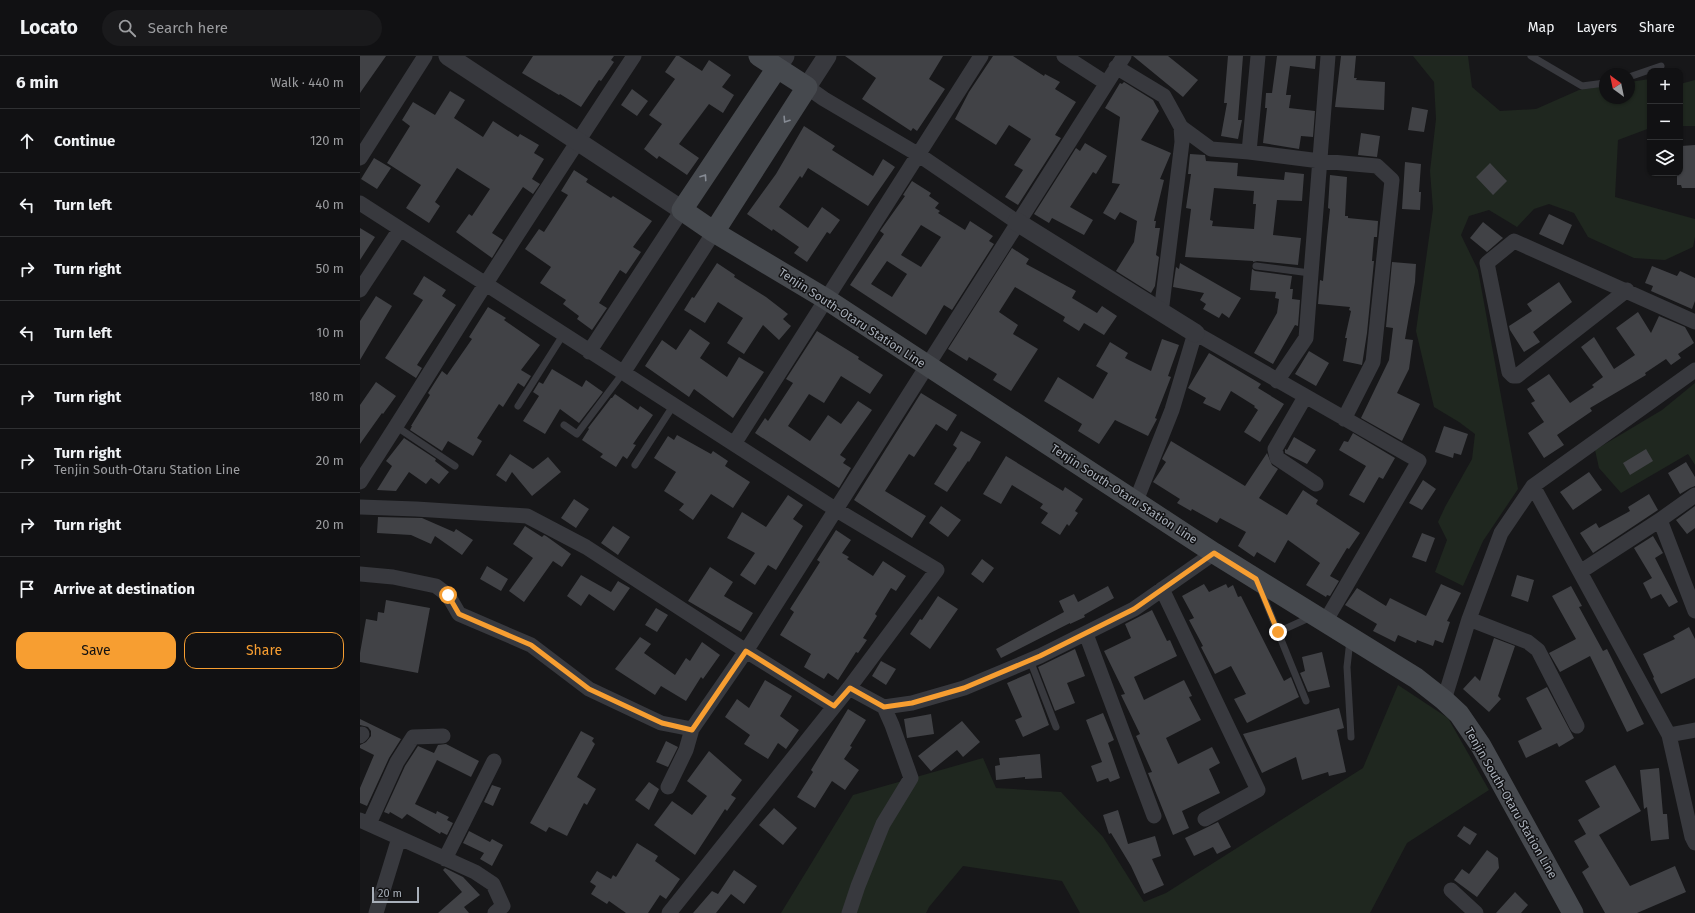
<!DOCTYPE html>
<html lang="en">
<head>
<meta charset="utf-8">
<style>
	:root { --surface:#111113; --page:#1a1a1c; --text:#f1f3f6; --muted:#9c9da0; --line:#303133; --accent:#f79e31 }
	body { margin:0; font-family:"Fira Sans",sans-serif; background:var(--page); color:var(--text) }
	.controls { position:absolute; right:12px; top:12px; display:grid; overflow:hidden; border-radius:8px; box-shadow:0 1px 3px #0004 }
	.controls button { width:36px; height:36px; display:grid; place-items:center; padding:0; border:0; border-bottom:1px solid var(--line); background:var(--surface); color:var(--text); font:20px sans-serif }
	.compass { position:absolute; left:1239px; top:12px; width:36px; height:36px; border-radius:50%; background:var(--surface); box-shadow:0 1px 3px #0004; rotate:327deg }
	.scale { position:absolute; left:12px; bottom:10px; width:47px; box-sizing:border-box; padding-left:4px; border:2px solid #a8afb9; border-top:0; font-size:11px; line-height:14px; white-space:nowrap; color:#a8afb9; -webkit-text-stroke:3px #121214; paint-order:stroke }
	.stop { position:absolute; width:12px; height:12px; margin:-9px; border:3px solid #f79e31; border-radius:50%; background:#fff }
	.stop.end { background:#f79e31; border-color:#fff; box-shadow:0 1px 4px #0008 }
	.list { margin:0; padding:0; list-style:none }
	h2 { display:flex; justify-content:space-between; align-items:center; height:52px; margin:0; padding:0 16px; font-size:17px }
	h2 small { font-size:13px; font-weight:400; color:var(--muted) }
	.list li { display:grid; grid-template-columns:26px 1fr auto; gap:12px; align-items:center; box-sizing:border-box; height:64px; padding:0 16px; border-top:1px solid var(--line) }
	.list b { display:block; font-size:15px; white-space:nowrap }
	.list p { margin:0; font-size:13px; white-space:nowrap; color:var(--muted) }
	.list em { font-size:13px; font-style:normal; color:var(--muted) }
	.actions { display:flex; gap:8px; padding:12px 16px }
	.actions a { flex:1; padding:9px 0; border:1px solid var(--accent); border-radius:12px; text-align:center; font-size:14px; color:var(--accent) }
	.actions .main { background:var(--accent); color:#111 }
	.icon { flex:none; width:22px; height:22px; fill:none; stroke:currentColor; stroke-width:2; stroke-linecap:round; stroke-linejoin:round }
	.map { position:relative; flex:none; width:1335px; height:857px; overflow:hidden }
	header { display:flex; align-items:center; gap:24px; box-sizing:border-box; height:56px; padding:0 20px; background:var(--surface); border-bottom:1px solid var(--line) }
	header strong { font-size:19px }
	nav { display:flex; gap:22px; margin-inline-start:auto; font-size:14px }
	.search { width:280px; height:36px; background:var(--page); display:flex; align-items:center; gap:10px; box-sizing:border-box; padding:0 14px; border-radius:22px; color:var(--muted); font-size:15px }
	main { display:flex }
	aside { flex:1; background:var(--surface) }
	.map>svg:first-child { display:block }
	.green { fill:#1f271f }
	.building { fill:#414246; fill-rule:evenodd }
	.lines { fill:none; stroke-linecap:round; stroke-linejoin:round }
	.service { stroke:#38393e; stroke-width:7 }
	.minor { stroke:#38393e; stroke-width:15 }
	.tertiary { stroke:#38393e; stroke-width:19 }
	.secondary { stroke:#46494e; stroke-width:21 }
	.oneway { stroke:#868b94 }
	.route { stroke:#f79e31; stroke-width:5 }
	.labels { text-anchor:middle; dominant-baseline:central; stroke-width:3; stroke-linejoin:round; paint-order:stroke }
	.street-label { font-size:12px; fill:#a8afb9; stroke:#121214 }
</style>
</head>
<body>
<header>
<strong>Locato</strong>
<div class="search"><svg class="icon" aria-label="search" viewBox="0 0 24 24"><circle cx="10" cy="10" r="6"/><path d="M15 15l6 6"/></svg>Search here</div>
<nav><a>Map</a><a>Layers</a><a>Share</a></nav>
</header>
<main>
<aside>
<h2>6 min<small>Walk · 440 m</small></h2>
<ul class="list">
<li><svg class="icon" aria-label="ahead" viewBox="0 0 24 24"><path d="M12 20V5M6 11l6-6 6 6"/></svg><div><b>Continue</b></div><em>120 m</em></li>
<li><svg class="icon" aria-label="left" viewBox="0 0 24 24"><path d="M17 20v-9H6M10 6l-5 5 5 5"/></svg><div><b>Turn left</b></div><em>40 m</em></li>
<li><svg class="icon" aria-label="right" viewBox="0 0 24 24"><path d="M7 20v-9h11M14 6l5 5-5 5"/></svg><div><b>Turn right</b></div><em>50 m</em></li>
<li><svg class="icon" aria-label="left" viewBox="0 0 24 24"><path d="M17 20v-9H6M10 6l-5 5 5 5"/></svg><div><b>Turn left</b></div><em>10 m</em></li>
<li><svg class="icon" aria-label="right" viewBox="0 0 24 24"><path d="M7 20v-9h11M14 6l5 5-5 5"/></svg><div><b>Turn right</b></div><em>180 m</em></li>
<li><svg class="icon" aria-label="right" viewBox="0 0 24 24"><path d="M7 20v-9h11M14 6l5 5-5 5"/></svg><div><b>Turn right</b><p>Tenjin South-Otaru Station Line</p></div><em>20 m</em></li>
<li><svg class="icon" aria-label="right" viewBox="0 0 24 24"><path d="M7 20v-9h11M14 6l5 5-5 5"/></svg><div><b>Turn right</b></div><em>20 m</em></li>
<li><svg class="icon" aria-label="arrive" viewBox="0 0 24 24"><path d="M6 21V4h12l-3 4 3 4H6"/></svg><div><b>Arrive at destination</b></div></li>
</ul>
<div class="actions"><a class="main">Save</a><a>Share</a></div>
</aside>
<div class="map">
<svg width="1335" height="857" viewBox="0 0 1335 857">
	<rect width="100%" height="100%" fill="#171719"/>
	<path class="green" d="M1053 0H1108L1112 31 1140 55 1176 53 1219 34 1245 30V42H1269V26L1290 23V72L1258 84 1255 141 1335 163V181L1333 191 1305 204 1274 202 1228 181 1214 157 1189 148 1174 153 1157 171 1129 154 1109 160 1101 179 1118 214 1158 433 1123 485 1103 530 1075 516 1087 484 1078 466 1085 451 1112 403 1115 378 1099 366 1074 351 1056 275 1073 153 1070 115 1076 63 1074 26Z
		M1335 24V70H1320V28Z
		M1335 327V409L1328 398 1261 437 1239 412 1235 394 1302 354Z
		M1038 629 1088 662 1129 734 1047 787 1010 857H720L702 825 603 810 569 851 566 857H421L493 739 623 702 636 732 701 736 743 781 784 846 806 837 1003 712Z"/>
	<path class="building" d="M0 0H26L0 37Z
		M173 0H254L251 4 254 6 241 25 239 24 221 51 200 38 199 39 162 17Z
		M316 0H319L342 15 349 4 371 19 362 31 374 39 363 57 349 48 319 88 339 102 327 119 299 100 297 103 284 93 302 68 289 59 315 23 305 16Z
		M485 0H583L569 23 585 33 557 75 553 72 551 75 502 43 516 22Z
		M633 0H653L684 20 685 18 700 26 695 33 716 46 695 79 701 82 658 149 645 141 663 114 654 109 671 83 649 69 636 89 595 63 609 36Z
		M773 0H808L838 24 823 41Z
		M868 0H883L878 64H882L878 83 861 80 867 47H864Z
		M917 0H956L955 13 930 10 926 39H931L929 52 955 55 953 81 941 80 939 93 903 87 907 52H905L906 37H912Z
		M981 0H996L994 22H997L996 24 1025 26 1024 54 975 51Z
		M764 26 793 44 799 55 781 84 811 97 800 123 804 124 794 165H796L795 172H800L796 199 799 201 795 230 791 237 756 215 774 186 777 165 760 156 755 164 743 157 760 128 752 127 760 61 745 52 760 27 762 28Z
		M272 33 288 45 277 60 261 49Z
		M90 35 105 44 94 62 123 81 133 65 158 81 160 78 179 89 174 97 184 103 172 123 180 128 173 138 163 131 132 177 143 184 132 202 96 176 109 158 112 160 130 133 97 112 75 146 80 150 69 167 46 152 61 129 27 107 50 70 42 64 53 46 75 59Z
		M1052 51 1068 54 1064 76 1048 74Z
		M444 70 475 90 472 94 513 120 523 103 535 111 508 150 448 112 442 122 440 120 419 151 448 172 462 151 480 164 470 178 467 176 447 206 434 197 439 191 413 173 412 175 387 158 416 118Z
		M1001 77 1020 80 1017 101 998 99Z
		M725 87 747 100 736 118 733 116 710 151 733 164 724 179 692 162 689 167 674 158 716 92 720 95Z
		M1335 89V132H1322L1321 129H1317V117H1320V102H1322L1321 90Z
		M830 98 845 99 846 105 878 107 877 120 924 124 925 116 944 118 942 145 917 144 913 179 941 182 938 209 897 205 893 206V205L825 201 831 153 826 152 831 118H828ZM854 132 894 135 893 148H896L894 173 852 170 853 165 850 164Z
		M14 102 31 112 17 133 1 123Z
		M1045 106 1061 108 1059 136H1061L1060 154 1042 153Z
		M1130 107 1147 125 1133 139 1116 121Z
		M214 114 228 123 226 126 251 142 253 140 292 165 273 191 281 196 266 218 260 214 239 247 247 252 232 274 217 263 219 260 203 248 206 244 180 227 191 211 165 193 179 173 184 176 208 139 201 135Z
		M970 119 987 121 985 160H988V162L1018 165 1017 181H1014L1012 205H1014L1007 277 1002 309 983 305 987 282H985L991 255 989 254 990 251 958 248 960 224 963 225 967 181 970 153 968 152Z
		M552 125 571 137 569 140 579 147 575 152 580 155 578 157 605 174 610 165 633 180 629 185 634 188 592 254 584 249 566 279 490 229 524 178 520 175 545 140 543 139ZM561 169 581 181 561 211 541 199ZM527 205 547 218 532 241 511 228Z
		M1189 158 1212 169 1203 189 1179 178Z
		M1123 166 1143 182 1127 196 1110 182Z
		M0 172 15 181 0 204Z
		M652 192 669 203 666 208 716 235 712 242 737 257 742 250 757 260 744 279 724 267 719 275 703 265 705 261 655 231 639 256 658 269 653 278 678 293 651 335 633 324 637 318 609 301 607 305 588 293Z
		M1032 206 1056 208 1055 226 1045 283 1053 284 1049 313 1037 337 1060 348 1042 385 1001 362 1029 304 1033 272 1026 271Z
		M357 207 375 219 374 221 406 241 428 258 423 263 431 270 419 284 403 269 384 298 367 287 383 262 358 246 345 267 324 254 332 241 334 242Z
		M820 207 881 242 869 262 862 257 859 262 843 253 846 248 840 244 844 237 813 231 816 211 819 213Z
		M1292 210 1317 220 1320 215 1335 222V245L1332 253 1291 235 1293 230 1285 227Z
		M892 213 895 215 932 220 930 233H933L932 243 940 244 938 270 935 269 913 308 894 297 917 257 919 243 915 242 916 236 890 234Z
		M64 220 86 234 82 240 96 249 57 309 62 312 56 322 25 302 63 244 53 238Z
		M1199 226 1212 246 1173 276 1180 286 1164 296 1150 274 1149 270 1172 255 1167 248Z
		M16 240 32 250 0 304V265Z
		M128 251 146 262 144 264 180 289 161 314 171 320 164 331 158 327 143 351 139 348 117 382 122 385 113 400 88 385 82 395 50 374 52 370H51L70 339 68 337 82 315 87 319 112 283 109 281Z
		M1278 256 1291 277 1299 260 1325 271 1334 287 1318 298 1321 302 1311 309 1306 303 1285 317 1286 319 1230 352 1232 355 1197 379 1204 389 1184 402 1168 377 1184 366 1171 347 1175 345 1167 333 1189 318 1210 347 1234 331 1232 329 1243 321 1221 291 1234 281 1254 313 1275 299 1256 272Z
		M330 273 350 287 340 302 367 321 379 301 404 316 373 362 334 333 329 341 285 310 302 284 316 294Z
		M457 275 499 301 498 303 523 319 510 338 481 320 464 347 449 338 428 370 450 385 468 359 481 368 498 345 512 354 480 399 486 403 483 407 491 412 479 432 395 377 405 362 408 365 433 327 426 323Z
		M802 283 819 289 808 320 811 321 795 362 797 363 788 380 755 364 739 388 718 375 722 368 684 345 698 321 733 343 748 317 736 310 750 286 768 297 765 302 791 315Z
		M949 295 969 307 956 330 935 318Z
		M849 297 901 328 898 332 924 348 900 386 884 376 898 354 894 351 895 350 871 335 860 355 843 347 846 342 828 332Z
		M192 313 222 331 226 324 243 336 219 367 200 353 185 378 163 365 179 340 173 336 179 326 183 328Z
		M16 326 36 340 23 358 22 357 0 388V349Z
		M561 337 597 359 587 375 576 368 554 401 549 398 525 435 566 460 552 482 494 444Z
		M255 338 278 354 280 350 293 359 273 388 276 389 267 403 263 400 256 411 240 401 243 398 222 384 229 373 228 372 251 342H252Z
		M1084 370 1108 378 1101 399 1094 397 1093 402 1075 396Z
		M601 375 621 386 609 406 608 405 587 436 574 428 597 392 593 389Z
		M993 377 1035 402 1023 423 1019 421 1004 447 989 439 1006 410 979 394 984 385 988 386Z
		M317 379 351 398 353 395 368 405 365 410 390 426 373 452 351 438 333 464 319 454 324 448 304 435 316 416 294 402 308 380 314 384Z
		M934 381 956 394 947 408 925 397V393L927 394Z
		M44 382 76 403 75 405 89 416 79 428 71 422 66 428 49 416 36 435 17 434 32 410 26 405Z
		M811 385 885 430 907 397 912 409 918 413 899 442 927 459 943 434 958 444 956 448 1000 477 989 493 987 492 970 520 979 525 970 540 967 539 966 541 946 529 960 507 928 484 915 507 897 496 894 501 878 490 886 476 860 462 857 467 832 453 831 455 817 447 820 443 793 426 806 406 802 403Z
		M1286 393 1293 405 1270 419 1263 407Z
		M150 398 173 413 188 401 201 416 172 440 152 416 146 426 136 419Z
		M646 400 703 435 705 431 723 443 715 455 718 457 709 470 707 468 700 479 681 467 688 457 680 452 683 448 652 429 641 448 623 438Z
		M1326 406 1335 421V430L1330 432 1320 438 1308 417Z
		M1229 416 1242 434 1213 454 1200 436Z
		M1063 424 1076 433 1062 454 1049 447Z
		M1289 438 1298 454 1233 497 1220 477 1236 467 1239 472 1270 455 1268 451Z
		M428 439 443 449 433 463 443 470 416 514 408 509 395 529 380 519 395 497 367 482 382 456 406 471Z
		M214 443 229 453 216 472 201 462Z
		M581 450 601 464 588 481 569 467Z
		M1335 450V472L1327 478 1316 464Z
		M18 461 62 462 94 476 96 473 113 484 102 499 75 480 71 488 51 479 17 477Z
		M165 470 182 481 184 479 186 480 211 498 202 511 193 505 164 546 149 535 173 502 153 488Z
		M253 470 270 481 258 499 241 487Z
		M476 474 491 484 482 497 489 501 487 503 513 520 523 505 546 520 536 535 531 532 515 558 517 560 503 582 507 584 498 597 496 596 478 624 468 617 464 623 444 611 451 598 420 579 434 556 430 553 460 506 457 504Z
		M1062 477 1075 482 1066 506 1052 501Z
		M1293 480 1303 497 1295 502 1318 546 1309 551 1301 538 1291 543 1283 527 1292 522 1274 492Z
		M622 503 634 512 623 527 611 518Z
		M127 510 148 523 141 535 120 523Z
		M350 511 373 526 364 540 393 557 381 576 328 545Z
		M221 519 251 536 258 525 270 532 254 555 229 538 221 550 207 540Z
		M1157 519 1174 524 1168 546 1151 540Z
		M844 528 849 536 866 528 868 532 873 529 878 541 881 540 924 625 931 621 939 641 887 667 874 643 886 638 871 610 855 618 841 591 843 590 829 564 834 562 822 540Z
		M1081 528 1101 537 1087 565 1090 566 1083 587 1075 584 1073 590 1057 584 1056 587 1038 579 1035 586 1013 575 1017 568 985 549 997 532 1026 550 1030 542 1066 560Z
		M748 530 754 542 724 559 725 561 710 568V567L641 602 636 593 704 556 699 545 714 538 718 546Z
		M1211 530 1222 550 1219 551 1243 595 1247 593 1284 668 1267 676 1230 600 1200 616 1189 597 1216 583 1192 540Z
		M578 540 598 553 570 593 550 578 560 563 562 564Z
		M26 544 70 552 58 617 0 606V597L6 563 17 565 18 556 24 557Z
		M296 552 308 559 297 576 285 569Z
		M792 554 807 585 810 584 817 600 774 621 784 644 824 624 832 640 829 641 841 664 806 682 818 708 852 691 860 707 849 713 860 737 822 755 829 772 813 779 788 717 792 716 776 680 780 678 761 639 765 638 744 595 771 582 765 568Z
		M1329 571 1335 583V622L1301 638 1293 622 1294 621 1283 598 1315 583 1313 580Z
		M280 581 291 588 284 597 315 619 326 602 330 605 342 586 360 599 343 623 341 621 326 645 301 630 295 639 255 613Z
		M1134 582 1155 590 1138 640 1141 643 1129 656 1103 633 1115 620 1120 625Z
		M715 593 725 620 707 627 715 647 695 655 678 611Z
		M962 596 970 631 948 636 940 617 945 615 942 601Z
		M521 605 536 613 526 629 512 620Z
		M670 617 689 669 663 681 655 664 662 661 647 627Z
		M405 624 432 640 420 660 439 674 426 693 418 687 408 703 384 688 390 679 365 661 377 643 389 652Z
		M1187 631 1214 682 1199 691 1197 687 1166 702 1158 685 1182 673 1166 642Z
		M979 652 984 672 977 674 986 716 969 720 968 716 942 724 936 701 902 717 883 678Z
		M488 653 506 664 490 690 492 691 484 703 499 714 485 734 472 725 455 752 437 741 453 716 451 714Z
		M743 657 754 684 748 687 760 722 750 726 748 722 737 726 731 710 742 706 726 664Z
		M571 658 574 678 547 682 544 663Z
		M0 663 41 683 29 702 7 750 0 747V732L14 699 0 692V689L6 686 11 680V675L8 671 0 669Z
		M602 665 620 686 603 701 597 694 571 715 558 700Z
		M221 675 234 682 232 685 235 688 217 721 236 733 227 749 224 747 207 780 189 771 186 776 170 767Z
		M306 685 318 691 308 711 296 706Z
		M86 688 119 705 111 721 77 704 55 748 76 758 77 755 89 761 87 764 93 767 87 779 81 776 80 778 47 758 42 763 30 756 29 758 24 756 45 710 58 690 74 697 78 689Z
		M349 695 382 724 371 739 376 742 367 755 365 753 335 799 294 769 312 745 332 759 347 740 327 725Z
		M680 698 682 722 665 723V721L636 724 635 710 640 709 639 702Z
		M1255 709 1281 755 1239 779 1270 830 1315 810 1326 836 1277 857H1245L1222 816 1229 811 1214 785 1226 778 1218 764 1240 751 1225 725Z
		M1299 712 1303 758H1307L1309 783 1291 785 1287 751 1284 753 1280 714Z
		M289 726 299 733 289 754 275 744Z
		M132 729 141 732 133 750 124 746Z
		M414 752 437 772 423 789 399 769Z
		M758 754 768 788 795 780 801 800 792 803 804 829 784 838 771 810 751 777 749 778 743 759Z
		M858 766 871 791 857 798 853 791 834 800 825 782Z
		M1104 770 1117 778 1110 789 1097 780Z
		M109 775 130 786 132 783 143 789 132 810 120 803 124 797 103 787Z
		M277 787 298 800 295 805 320 823 306 843 300 839 288 857H266L249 845 247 848 231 838 236 830 230 826 237 815 251 823 253 819 256 821Z
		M1127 794 1138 802 1139 812 1117 841 1094 824 1102 813 1109 818Z
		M85 812 103 821 120 839 104 851 109 857H78L102 836 83 814Z
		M374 814 397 830 384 848 371 838 356 857H333L352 835 358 838Z
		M1155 836 1168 849 1161 857H1136Z"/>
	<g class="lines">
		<path class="service" d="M1171 0 1222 30 1245 27
			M1269 21 1301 10
			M896 210 950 217
			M158 350 203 279
			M204 369 217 378 263 317
			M37 371 95 410
			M275 409 313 350
			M900 532 946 645
			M918 576 951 561
			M990 584 987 611 991 681
			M670 604 696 671"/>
		<path class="minor" d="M704 0 746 27
			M756 11 804 40 821 71 822 86 801 257
			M447 31 464 43 559 99 657 166
			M821 71 851 93 889 96 960 105 1017 110 1032 124 1013 306 984 363
			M889 96 898 0
			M0 102 65 0
			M0 147 475 453 577 514 489 632 309 857
			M0 234 40 173
			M1267 234 1157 320H1153L1149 316 1127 207 1154 185 1335 266
			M229 296 322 154
			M263 317 354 176
			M917 325 946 282 968 0
			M945 341 915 393 917 402 956 428
			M374 388 621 0
			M0 426C43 361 83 294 125 229 174 152 224 76 274 0
			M1173 430 1309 679 1332 781 1335 787
			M776 445 812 354 835 277 1059 405 965 566
			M0 451 56 453 167 460 226 491 386 595 474 650
			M1300 464 1335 555
			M1220 516 1300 464 1335 439
			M0 518 33 521 76 530 88 539 99 558 171 589 229 633 301 667 332 673 386 595 764 0
			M802 533 898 734 845 763
			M1109 563 1168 586 1178 594 1217 670
			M726 578 794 760
			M489 632 524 651 552 647 604 632 680 600 774 553 854 497
			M1084 644 1109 563 1141 477 1173 430 1335 314
			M1309 679 1335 674
			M0 680 2 678
			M308 731 326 694 332 673
			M0 764 115 816 133 828 143 850 135 857
			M9 768 37 706 53 681 83 680
			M85 803 134 705
			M1091 834 1116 857
			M16 857 39 782
			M489 857 498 830 523 768 551 722 532 669 524 651"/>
		<path class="tertiary" d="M88 0 322 154
			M417 12 425 0
			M447 31 467 0
			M657 166 835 277"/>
		<path class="secondary" d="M417 12 322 154 354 176 466 243 854 497 1056 622 1084 644 1099 658 1121 690 1213 857
			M354 176 447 31 399 0"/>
	</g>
	<defs><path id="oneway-chevron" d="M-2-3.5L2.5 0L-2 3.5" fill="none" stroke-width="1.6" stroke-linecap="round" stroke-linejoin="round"/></defs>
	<g class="oneway">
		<use href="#oneway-chevron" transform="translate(426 64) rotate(123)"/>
		<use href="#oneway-chevron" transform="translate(344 121) rotate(-56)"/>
	</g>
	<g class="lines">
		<path class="route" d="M88 539 99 558 171 589 229 633 302 667 332 674 386 595 474 650 490 632 524 651 552 647 604 632 680 600 774 553 854 497 896 523 918 576"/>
	</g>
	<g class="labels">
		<g class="street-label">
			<text transform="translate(492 262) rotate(33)">Tenjin South-Otaru Station Line</text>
			<text transform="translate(764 438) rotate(33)">Tenjin South-Otaru Station Line</text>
			<text transform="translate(1151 747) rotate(60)">Tenjin South-Otaru Station Line</text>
		</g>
	</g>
</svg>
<div class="controls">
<button>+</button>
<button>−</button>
<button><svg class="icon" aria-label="layers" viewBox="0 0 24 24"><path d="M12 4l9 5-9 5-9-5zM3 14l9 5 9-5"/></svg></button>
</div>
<svg class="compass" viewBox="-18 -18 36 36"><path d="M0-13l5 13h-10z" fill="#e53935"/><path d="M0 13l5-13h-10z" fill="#9c9da0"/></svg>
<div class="scale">20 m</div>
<div class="stop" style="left:88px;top:539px"></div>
<div class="stop end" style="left:918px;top:576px"></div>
</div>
</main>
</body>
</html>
